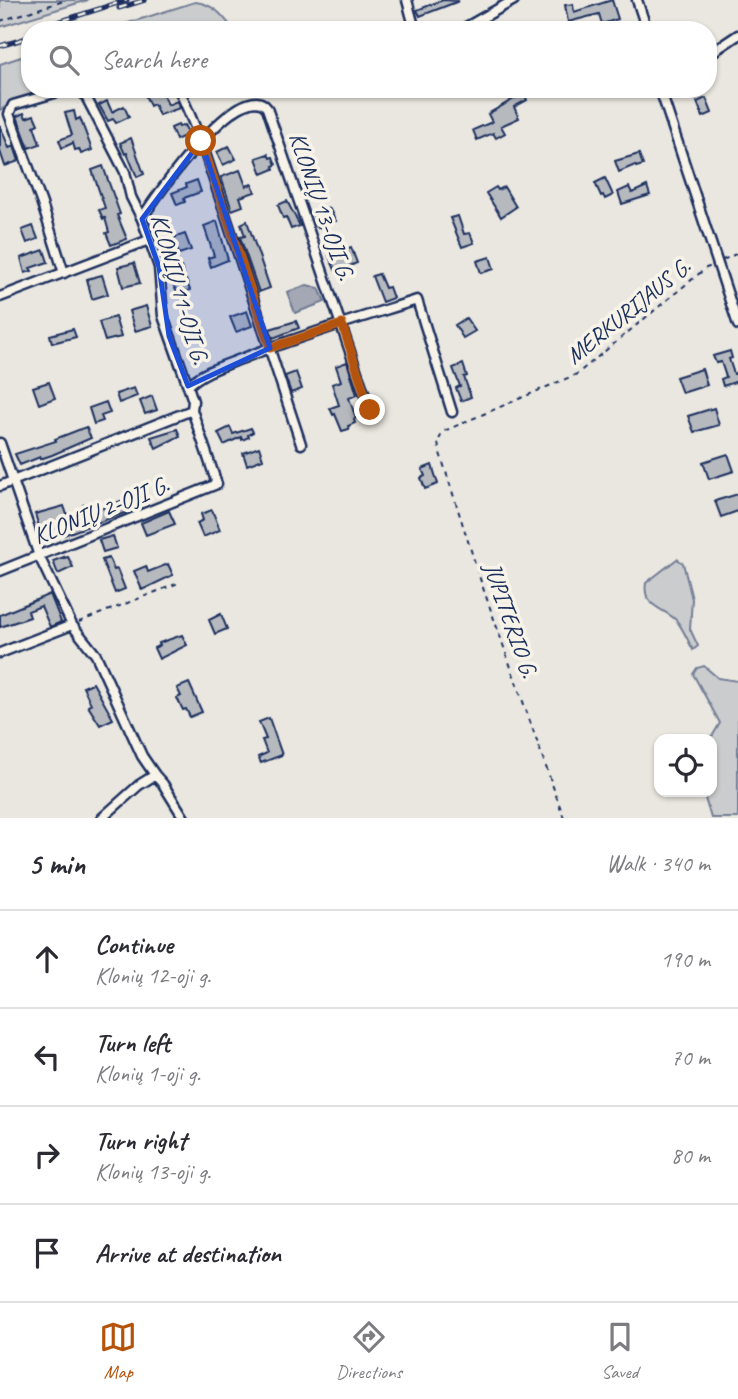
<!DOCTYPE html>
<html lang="en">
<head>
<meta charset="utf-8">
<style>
	:root { --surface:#fff; --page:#f2f2f3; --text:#2b2b33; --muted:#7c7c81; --line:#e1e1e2; --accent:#b45309 }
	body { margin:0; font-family:Caveat,sans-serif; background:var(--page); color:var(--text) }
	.controls { position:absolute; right:21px; bottom:21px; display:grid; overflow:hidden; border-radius:14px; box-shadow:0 2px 5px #0004 }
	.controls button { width:63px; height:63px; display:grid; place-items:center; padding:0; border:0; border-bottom:2px solid var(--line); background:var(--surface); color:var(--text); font:35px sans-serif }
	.stop { position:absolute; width:21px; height:21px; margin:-16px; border:5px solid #b45309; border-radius:50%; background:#fff }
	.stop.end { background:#b45309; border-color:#fff; box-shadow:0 2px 7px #0008 }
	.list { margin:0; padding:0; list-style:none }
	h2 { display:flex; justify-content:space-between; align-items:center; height:91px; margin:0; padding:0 28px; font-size:30px }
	h2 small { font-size:23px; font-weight:400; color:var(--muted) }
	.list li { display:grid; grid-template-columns:46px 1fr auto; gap:21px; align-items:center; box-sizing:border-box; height:98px; padding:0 28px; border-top:2px solid var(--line) }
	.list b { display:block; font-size:26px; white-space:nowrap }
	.list p { margin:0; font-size:23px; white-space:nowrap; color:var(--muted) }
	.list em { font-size:23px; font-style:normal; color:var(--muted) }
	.icon { flex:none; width:38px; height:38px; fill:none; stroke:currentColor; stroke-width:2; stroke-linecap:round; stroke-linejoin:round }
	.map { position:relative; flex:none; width:738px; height:818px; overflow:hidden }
	.search { position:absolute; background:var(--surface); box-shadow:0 2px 5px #0004; left:21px; right:21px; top:21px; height:77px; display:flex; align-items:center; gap:18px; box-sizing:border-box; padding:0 24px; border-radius:28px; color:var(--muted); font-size:26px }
	.sheet { height:483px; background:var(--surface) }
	nav { display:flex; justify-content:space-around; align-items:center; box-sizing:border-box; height:98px; border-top:2px solid var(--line); background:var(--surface); font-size:19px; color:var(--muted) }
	nav a { display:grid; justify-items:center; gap:4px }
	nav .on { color:var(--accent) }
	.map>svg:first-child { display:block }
	.green { fill:#cbcccd; stroke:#737e96; stroke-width:2 }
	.water { fill:#a3a8b4; stroke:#6d7892; stroke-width:2 }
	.building { fill:#b6babf; stroke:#1b2f5e; stroke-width:2 }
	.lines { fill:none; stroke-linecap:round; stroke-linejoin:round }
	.minor-casing { stroke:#1b2f5e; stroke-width:13 }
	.path { stroke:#1b2f5e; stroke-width:2; stroke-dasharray:5 5; stroke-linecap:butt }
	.minor { stroke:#f7f3e8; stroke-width:8 }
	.rail-casing { stroke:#1b2f5e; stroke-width:5 }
	.rail { stroke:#f7f3e8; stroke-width:2.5; stroke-dasharray:8; stroke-linecap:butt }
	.route { stroke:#b45309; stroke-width:9 }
	.marked { fill:#1d4ed8; fill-opacity:0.2; stroke:#1d4ed8; stroke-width:5; stroke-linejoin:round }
	.labels { text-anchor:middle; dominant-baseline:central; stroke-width:7; stroke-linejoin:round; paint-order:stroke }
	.street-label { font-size:24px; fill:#1b2f5e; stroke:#f7f3e8 }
</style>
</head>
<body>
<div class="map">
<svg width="738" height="818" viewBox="0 0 738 818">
	<rect width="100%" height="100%" fill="#eae7e0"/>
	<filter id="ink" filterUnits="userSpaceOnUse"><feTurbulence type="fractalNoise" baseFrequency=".0143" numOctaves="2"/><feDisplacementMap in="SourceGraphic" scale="14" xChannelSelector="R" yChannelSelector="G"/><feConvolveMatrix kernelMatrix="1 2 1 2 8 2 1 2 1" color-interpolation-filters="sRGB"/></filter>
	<g filter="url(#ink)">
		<path class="green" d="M0 0H88L0 27Z
			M195 2C214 4 222 15 234 30H106Z
			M30 54V89H59L15 102 0 110V64Z
			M677 559 683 563 692 599 690 629 698 646 693 650C688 641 683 628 676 620 664 608 642 607 646 583Z
			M704 666 718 678 738 681V818H711L703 792H712V739H706L713 735 720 723 693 674 697 668Z"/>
		<path class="water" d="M307 285 319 288 325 302 295 313 287 292Z"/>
		<path class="building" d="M443 0 459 1 420 16 417 10Z
			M612 0 618 19 602 24 599 14 568 22 565 5 573 4 574 12Z
			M158 89H161L168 105 177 101 180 108 159 115 154 104 150 106 145 95Z
			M524 93 527 100 514 107 519 118 501 126 505 133 496 138 493 133 477 140 473 130 492 122 488 114Z
			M706 98 712 113 703 117 697 102Z
			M107 101 112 112 124 106 129 117 116 123 113 119 108 121 99 105Z
			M74 111 76 120 80 118 92 150 81 154 79 149 75 150 73 143 62 148 59 140 72 135 65 113Z
			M24 113 26 118 34 115 38 124 34 126 40 144 29 148 17 116Z
			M0 125 9 148 14 146 19 161 5 166 0 151Z
			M178 125 179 127 184 125 189 134 176 140 171 128Z
			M131 138 144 174 137 177 127 153 125 154 120 143Z
			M229 146 236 159 223 165 217 152Z
			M268 154 270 158 273 157 276 165 273 166 274 169 262 174 256 158Z
			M639 154 643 165 636 167 635 165 619 172 615 161Z
			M103 166 120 214 117 215 127 239 111 245 106 233 109 232 105 218 103 219 99 210 105 208 92 170Z
			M240 170 246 186 252 184 255 192 240 197 243 206 232 210 221 177Z
			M605 178 613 195 605 199 603 195 601 196 595 183Z
			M197 180 201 192 184 198 185 202 177 205 172 193 187 187 186 184Z
			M647 186 650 195 622 204 618 192 629 187 632 193Z
			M496 187 498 190 504 187 516 207 501 217 486 193Z
			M287 201 300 226 291 229 286 217 283 218 278 205Z
			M329 208 336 221 318 228 313 214Z
			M458 216 464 234 470 233 474 243 462 247 450 218Z
			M217 221 228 260 211 267 208 258 214 256 204 226Z
			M247 221 270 288 259 292 240 237 245 236 241 224Z
			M33 226 38 239 27 243 22 230Z
			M185 234 191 250 179 254 173 238Z
			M351 247 357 263 336 272 329 256Z
			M44 250 48 262 30 268 32 271 25 273 21 258Z
			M490 257 494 269 481 273 477 261Z
			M134 263 140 283 123 287 118 267Z
			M181 267 190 290 178 295 167 271Z
			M379 274 385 288 389 287 393 298 382 302 372 276Z
			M102 275 108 294 92 299 87 279Z
			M146 306 152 326 135 331 129 311Z
			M247 311 252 326 236 332 230 317Z
			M115 317 121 337 105 341 99 322Z
			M466 318 475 331 463 338 455 325Z
			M296 321 299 328 273 338 270 329Z
			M73 329 76 337 52 343 50 335Z
			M730 351 732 358 729 359 734 374 738 373V381L723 386 721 379 726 377 721 362 716 363 713 356Z
			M347 362 357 395 349 398 356 418 354 419 355 423 348 426 349 429 342 431 335 414 333 415 330 408 339 405 332 384 341 381 336 366Z
			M463 364 467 376 464 377 471 397 461 401 456 388 460 386 453 368Z
			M702 369 707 385 682 393 676 377Z
			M296 372 302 389 291 393 285 376Z
			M49 382 55 398 39 404 33 387Z
			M134 388 137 396 119 403 116 394Z
			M152 396 157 410 145 414 140 401Z
			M106 402 110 413 101 416 103 421 94 424 89 408Z
			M714 408 719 425 694 432 688 416Z
			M86 427 91 438 52 455 40 459V457L20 465 15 454 56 441 55 439Z
			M230 427 233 434 251 428 253 432 248 435 249 437 242 440 241 437 224 445 218 433Z
			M177 429 180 436 156 448 151 437Z
			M259 447 263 459 247 465 243 453Z
			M728 454 734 471 709 479 703 462Z
			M432 465 438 484 425 489 421 478 425 476 422 469Z
			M738 494V511L721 517 715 501Z
			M136 495 141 507 64 535 61 527 41 533 35 514 64 506 70 523 87 515 83 505 90 503 93 512Z
			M212 510 220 530 203 537 197 523 203 520 201 514Z
			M169 511 175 524 146 535 141 523Z
			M113 536 117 548 103 552 99 540Z
			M64 557V558L68 557 73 567 58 574 53 561Z
			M109 558 114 570 117 569 125 589 115 593 102 560Z
			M168 564 173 575 142 590 134 571 146 566 148 572Z
			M50 594 61 622 50 627 41 606 28 611 30 617 0 627V615Z
			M221 614 227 629 215 634 209 620Z
			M182 635 187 645 159 659 154 648 160 645 159 643Z
			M93 683 113 719 100 725 88 706 91 704 83 687Z
			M189 683 202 712 190 717 186 709 183 710 177 698 181 696 177 688Z
			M269 718 282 755 261 763 258 757 267 753 262 740 266 739 259 722Z"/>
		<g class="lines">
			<defs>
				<path id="minor" d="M407 0 415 30
					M637 0 647 30
					M461 30 514 0
					M708 55 738 35
					M82 89 125 172 131 197 142 219 159 267 163 316 188 386
					M179 89 201 141 301 444
					M663 89 662 95 738 325
					M142 219C154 197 243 74 267 108L370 410
					M64 273 42 204 9 114 13 105 68 89
					M0 297 149 240
					M0 443 39 556 72 625 96 655 142 756 155 775 163 784 184 818
					M0 486 192 410 193 401 188 386C203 371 226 365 246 357 302 335 360 318 417 300L452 412
					M0 571 217 484 192 410
					M0 653 72 625
					M102 818 139 785 155 775"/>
			</defs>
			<use href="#minor" class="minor-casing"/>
			<path class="path" d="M0 21 67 0
				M723 260 738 253
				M79 622 181 582
				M564 818 482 585 439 450 438 441 444 431 577 374 706 268 712 266"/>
			<use href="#minor" class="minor"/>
			<defs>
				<path id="rail" d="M119 8 145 0
					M33 30 127 0
					M0 46 30 37"/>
			</defs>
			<use href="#rail" class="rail-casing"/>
			<use href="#rail" class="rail"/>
		</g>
	</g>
	<g class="lines" filter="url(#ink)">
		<path class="route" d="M201 141 270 348 342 324 370 410"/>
	</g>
	<path class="marked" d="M201 141 270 348 188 386 169 336 159 267 142 219Z"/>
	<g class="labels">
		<g class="street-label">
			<text transform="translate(322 206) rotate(71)">KLONIŲ 13-OJI G.</text>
			<text transform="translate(180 289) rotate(74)">KLONIŲ 11-OJI G.</text>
			<text transform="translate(628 311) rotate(-39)">MERKURIJAUS G.</text>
			<text transform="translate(101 510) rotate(-22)">KLONIŲ 2-OJI G.</text>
			<text transform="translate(511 620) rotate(71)">JUPITERIO G.</text>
		</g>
	</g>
</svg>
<div class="controls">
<button><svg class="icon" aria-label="locate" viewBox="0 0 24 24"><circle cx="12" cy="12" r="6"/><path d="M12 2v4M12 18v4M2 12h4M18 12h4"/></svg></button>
</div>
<div class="stop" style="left:201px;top:141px"></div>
<div class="stop end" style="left:370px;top:410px"></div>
<div class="search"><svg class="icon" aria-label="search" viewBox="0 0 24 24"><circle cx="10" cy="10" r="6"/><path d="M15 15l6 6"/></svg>Search here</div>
</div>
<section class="sheet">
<h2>5 min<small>Walk · 340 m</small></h2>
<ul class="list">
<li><svg class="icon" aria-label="ahead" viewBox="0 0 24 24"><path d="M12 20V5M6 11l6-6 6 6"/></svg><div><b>Continue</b><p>Klonių 12-oji g.</p></div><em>190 m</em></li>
<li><svg class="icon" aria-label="left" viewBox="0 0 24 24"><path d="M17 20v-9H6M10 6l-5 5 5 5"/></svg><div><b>Turn left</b><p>Klonių 1-oji g.</p></div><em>70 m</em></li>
<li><svg class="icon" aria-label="right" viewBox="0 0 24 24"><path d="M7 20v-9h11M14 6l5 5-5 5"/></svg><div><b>Turn right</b><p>Klonių 13-oji g.</p></div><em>80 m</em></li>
<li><svg class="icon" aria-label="arrive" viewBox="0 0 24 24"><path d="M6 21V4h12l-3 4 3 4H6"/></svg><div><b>Arrive at destination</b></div></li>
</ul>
</section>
<nav>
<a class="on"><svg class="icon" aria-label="map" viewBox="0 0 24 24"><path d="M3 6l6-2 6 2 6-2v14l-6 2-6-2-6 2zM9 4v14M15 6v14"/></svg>Map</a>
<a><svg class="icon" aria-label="directions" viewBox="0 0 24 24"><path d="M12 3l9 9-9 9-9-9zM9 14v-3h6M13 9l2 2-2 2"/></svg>Directions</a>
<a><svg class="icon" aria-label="saved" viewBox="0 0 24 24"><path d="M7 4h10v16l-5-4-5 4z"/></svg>Saved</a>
</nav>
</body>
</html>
